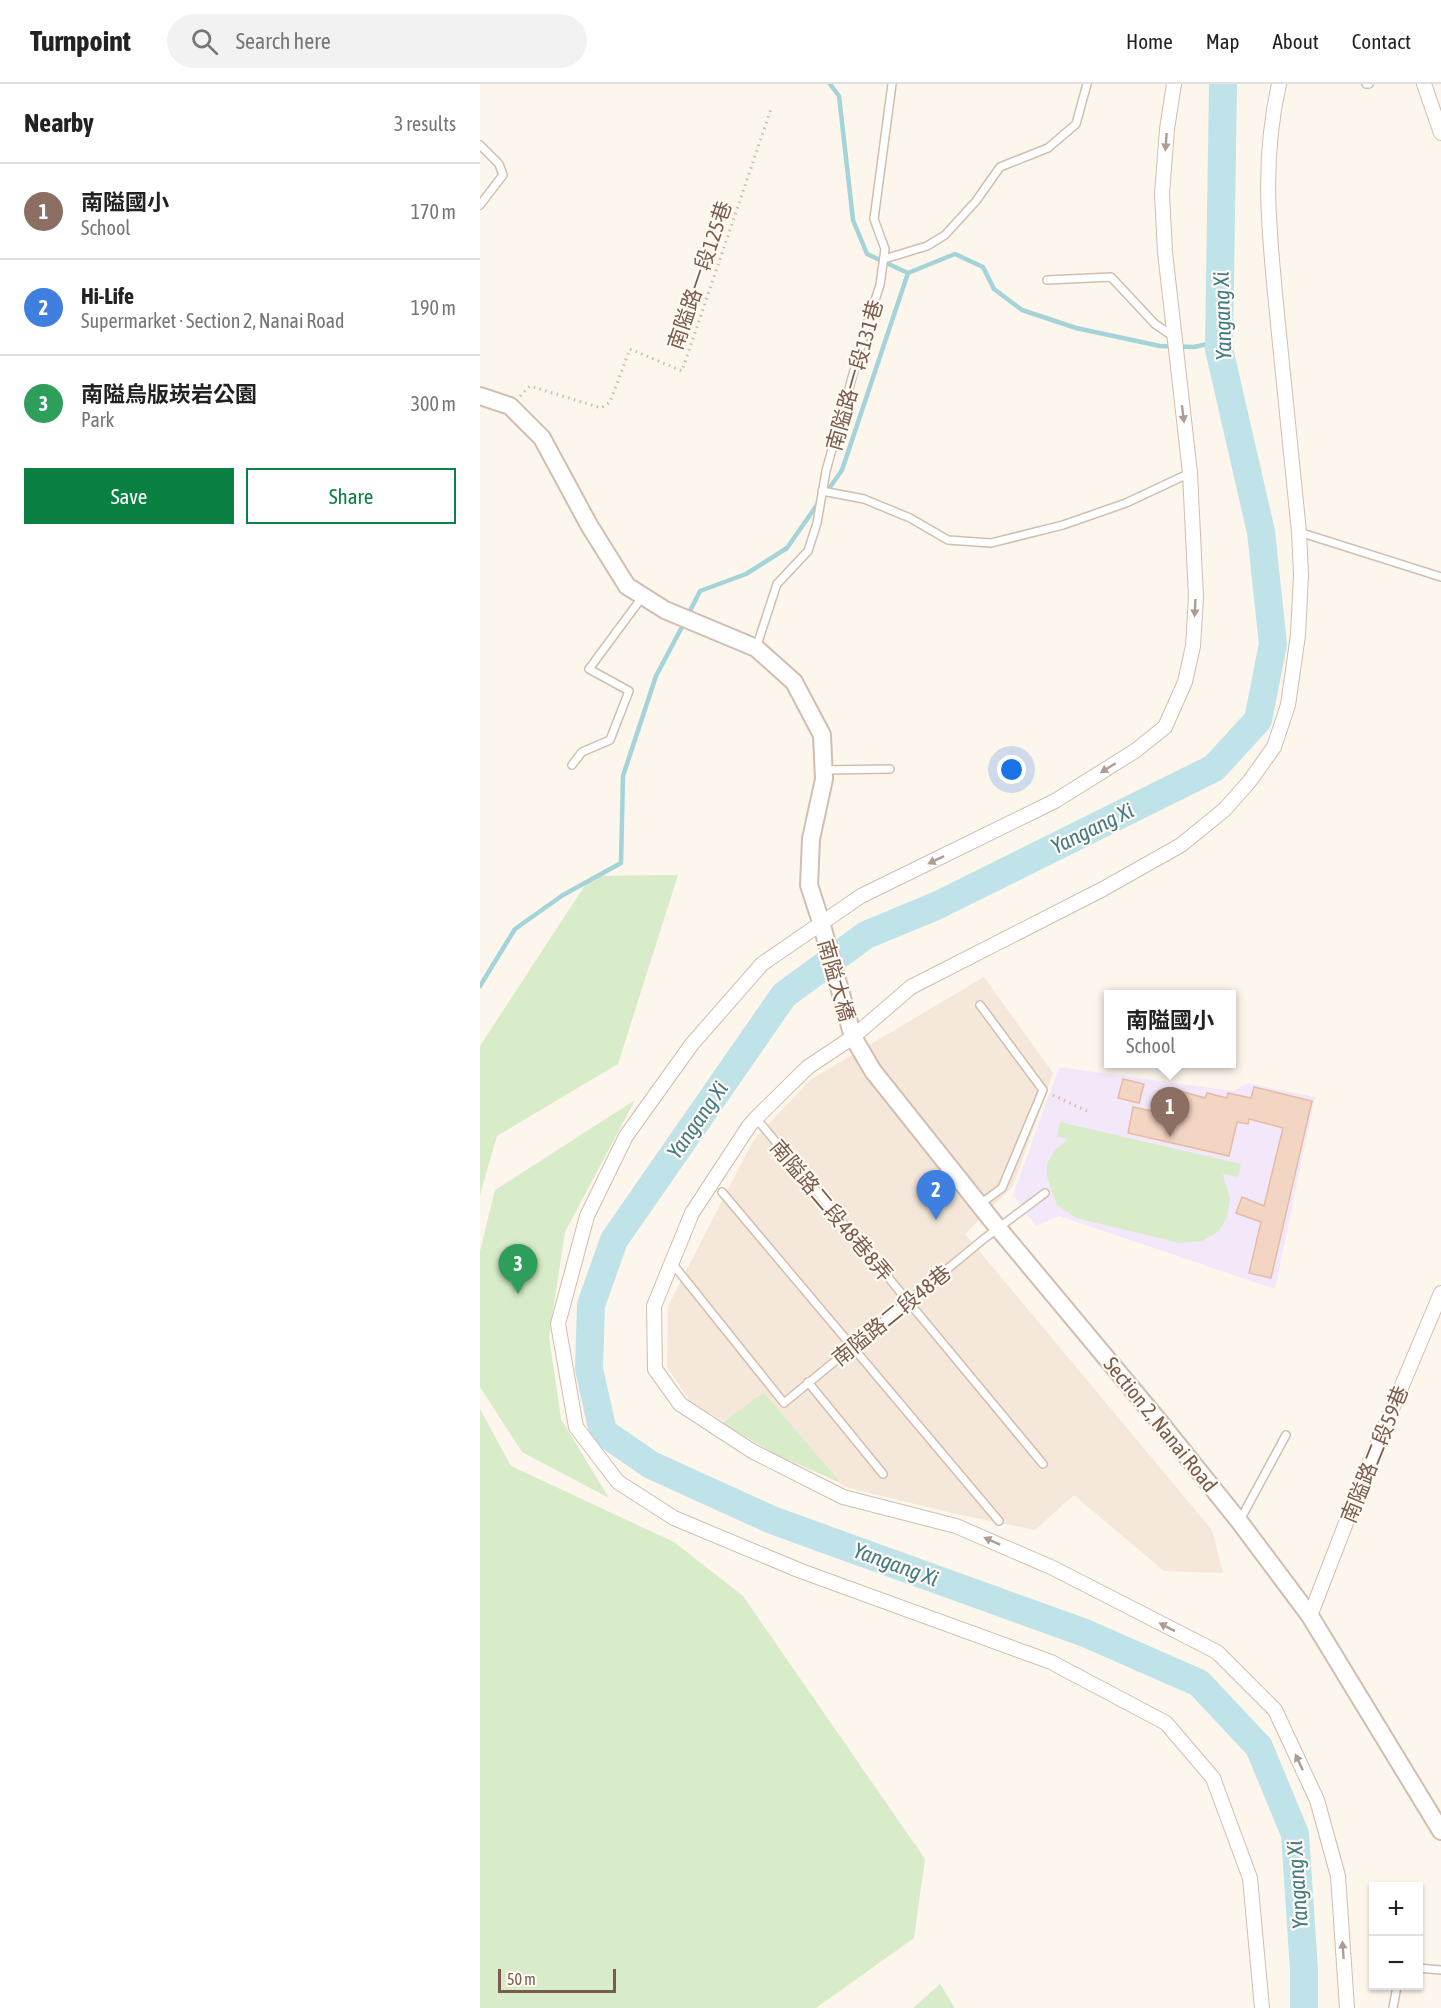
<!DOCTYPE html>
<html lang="en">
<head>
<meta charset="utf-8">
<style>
	:root { --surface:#fff; --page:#f2f2f2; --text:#222; --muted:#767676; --line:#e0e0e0; --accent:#0b8043 }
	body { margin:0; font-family:"Asap Condensed","Noto Sans TC",sans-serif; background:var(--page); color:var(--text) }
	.controls { position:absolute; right:18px; bottom:18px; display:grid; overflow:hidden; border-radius:0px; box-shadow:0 2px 4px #0004 }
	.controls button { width:54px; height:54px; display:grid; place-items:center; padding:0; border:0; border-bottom:2px solid var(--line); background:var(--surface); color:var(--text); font:30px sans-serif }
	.scale { position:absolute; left:18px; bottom:15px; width:118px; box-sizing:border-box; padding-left:6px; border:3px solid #7a5c4d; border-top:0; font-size:16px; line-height:21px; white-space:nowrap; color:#7a5c4d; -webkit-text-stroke:4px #fffaf3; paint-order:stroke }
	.you { position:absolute; left:532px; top:686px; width:21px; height:21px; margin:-15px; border:4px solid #fff; border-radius:50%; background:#1a73e8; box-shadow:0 0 0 9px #1a73e833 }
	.badge { display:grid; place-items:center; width:39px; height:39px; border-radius:50%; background:var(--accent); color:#fff; font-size:20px; font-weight:700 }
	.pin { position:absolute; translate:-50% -50px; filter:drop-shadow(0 2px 3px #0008) }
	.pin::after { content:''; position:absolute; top:32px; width:21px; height:18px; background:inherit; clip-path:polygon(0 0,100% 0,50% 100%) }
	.popup { position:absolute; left:624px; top:906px; width:132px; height:78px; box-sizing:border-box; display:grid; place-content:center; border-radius:0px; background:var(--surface); filter:drop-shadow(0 2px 4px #0005); font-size:20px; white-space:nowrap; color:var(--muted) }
	.popup b { font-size:22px; color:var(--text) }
	.popup::after { content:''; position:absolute; left:50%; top:100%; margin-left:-12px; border:12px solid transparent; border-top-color:var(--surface) }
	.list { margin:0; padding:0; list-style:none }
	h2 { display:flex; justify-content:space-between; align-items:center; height:78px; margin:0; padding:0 24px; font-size:26px }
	h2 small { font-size:20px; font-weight:400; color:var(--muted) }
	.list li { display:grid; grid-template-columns:39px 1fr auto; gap:18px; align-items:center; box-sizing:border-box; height:96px; padding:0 24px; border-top:2px solid var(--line) }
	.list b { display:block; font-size:22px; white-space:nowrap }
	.list p { margin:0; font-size:20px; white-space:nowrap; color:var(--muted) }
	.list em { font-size:20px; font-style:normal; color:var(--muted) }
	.actions { display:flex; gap:12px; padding:18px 24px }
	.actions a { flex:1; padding:14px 0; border:2px solid var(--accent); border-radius:0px; text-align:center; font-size:21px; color:var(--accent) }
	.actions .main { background:var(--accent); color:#fff }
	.icon { flex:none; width:33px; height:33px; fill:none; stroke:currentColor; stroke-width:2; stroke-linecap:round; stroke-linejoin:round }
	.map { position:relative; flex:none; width:961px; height:1924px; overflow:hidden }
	header { display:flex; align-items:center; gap:36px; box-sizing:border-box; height:84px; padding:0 30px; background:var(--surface); border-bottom:2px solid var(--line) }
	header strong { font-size:28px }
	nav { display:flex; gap:33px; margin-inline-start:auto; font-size:21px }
	.search { width:420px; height:54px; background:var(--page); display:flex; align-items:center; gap:15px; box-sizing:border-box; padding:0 21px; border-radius:33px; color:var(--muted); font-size:22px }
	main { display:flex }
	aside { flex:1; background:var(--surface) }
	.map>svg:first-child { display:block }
	.residential { fill:#f5e8da }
	.education { fill:#f3e8fa }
	.green { fill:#d8ecc9 }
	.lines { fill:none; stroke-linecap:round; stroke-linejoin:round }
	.stream { stroke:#a5d3da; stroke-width:4.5 }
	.river { stroke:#bfe3e8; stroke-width:28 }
	.building { fill:#f3d5c3; stroke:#e6bba3; stroke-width:1.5 }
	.service-casing { stroke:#d1beb0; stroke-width:10 }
	.minor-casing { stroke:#d1beb0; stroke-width:16 }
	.tertiary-casing { stroke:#d1beb0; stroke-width:20 }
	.path { stroke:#d9b8a5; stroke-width:3; stroke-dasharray:1.5 4.5; stroke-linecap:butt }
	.service { stroke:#fff; stroke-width:7 }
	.minor { stroke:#fff; stroke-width:14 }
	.tertiary { stroke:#fff; stroke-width:16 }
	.oneway { fill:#af9d94 }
	.labels { text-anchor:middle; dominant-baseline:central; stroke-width:4.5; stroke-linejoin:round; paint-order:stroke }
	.street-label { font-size:21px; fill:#7a5c4d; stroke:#fffaf3 }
	.water-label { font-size:22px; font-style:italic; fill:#437c86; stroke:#fffaf3 }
</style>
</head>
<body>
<header>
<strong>Turnpoint</strong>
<div class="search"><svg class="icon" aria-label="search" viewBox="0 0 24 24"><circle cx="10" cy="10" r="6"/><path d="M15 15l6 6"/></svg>Search here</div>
<nav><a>Home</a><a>Map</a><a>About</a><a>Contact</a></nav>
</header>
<main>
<aside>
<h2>Nearby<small>3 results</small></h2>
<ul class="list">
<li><span class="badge" style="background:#8d6e63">1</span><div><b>南隘國小</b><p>School</p></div><em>170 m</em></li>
<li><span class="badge" style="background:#3f7fe0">2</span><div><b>Hi-Life</b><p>Supermarket · Section 2, Nanai Road</p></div><em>190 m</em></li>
<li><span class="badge" style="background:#2e9e5b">3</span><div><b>南隘烏版崁岩公園</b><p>Park</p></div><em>300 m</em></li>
</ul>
<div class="actions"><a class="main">Save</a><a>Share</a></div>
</aside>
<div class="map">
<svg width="961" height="1924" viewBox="0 0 961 1924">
	<rect width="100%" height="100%" fill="#fdf6ec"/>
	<path class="residential" d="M504 893 573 989 533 1102 485 1150 732 1446 743 1489 684 1487 594 1411 555 1446 476 1430 369 1404 212 1320 187 1283 188 1222 273 1057 330 996Z"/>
	<path class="education" d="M579 983 753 1007 767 999 835 1013 795 1205 579 1132 556 1142 533 1111Z"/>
	<path class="green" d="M198 791 138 980 17 1052 0 1111V962L111 792Z
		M155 1016 85 1148 69 1253 81 1335 129 1414 42 1368 0 1303V1167L15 1106Z
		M580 1038 761 1080 758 1093 743 1090 750 1114 747 1134 738 1148 722 1157 700 1159 596 1134 577 1121 567 1093V1080L574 1067 588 1055 577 1052Z
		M283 1309H284L361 1399 297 1371 242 1339Z
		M0 1325 31 1382 194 1458 263 1512 445 1775 434 1854 336 1924H0Z
		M460 1900 475 1924H433Z"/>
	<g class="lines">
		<path class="stream" d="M350 0 359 12 373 136 387 170 428 189 475 170 503 183 514 205 542 226 596 244 680 262 714 263 740 257
			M346 409 362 386 428 189
			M208 531 220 507 266 490 307 464 339 418
			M0 902 35 845 83 811 141 779 143 692 176 592 204 539"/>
		<path class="river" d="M743 0 739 265 781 448 793 560 778 636 734 684 456 822 386 851 304 911 134 1156 111 1221 109 1285 123 1348 171 1381 292 1436 605 1549 719 1599 779 1663 815 1750 824 1886V1924"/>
	</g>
	<path class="building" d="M643 995 664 1000 659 1019 638 1014Z
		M774 1003 832 1017 791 1194 769 1189 781 1138 756 1129 762 1113 784 1122 803 1044 769 1035 768 1040 757 1038 749 1072 648 1049 653 1023 694 1032 700 1007 725 1014 727 1009 747 1014 748 1009 771 1014Z"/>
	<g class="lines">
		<defs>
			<path id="service" d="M886 0H889
				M0 61 19 80 23 91 0 121
				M404 175 447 162 465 151 496 117 520 83 568 64 596 40 607 0
				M567 196 631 193 675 240 694 253
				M342 407 384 415 430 434 468 456 511 459 583 441 646 419 710 389
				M819 448 961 493
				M276 564 297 500 328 467 337 439 346 387 387 240 400 201 405 165 394 135 412 0
				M92 681 102 668 130 656 149 607 109 585 163 512
				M344 686 410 685
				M276 1034 563 1380
				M242 1108 519 1437
				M500 1120 522 1104 563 1006 500 921
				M192 1179 304 1319 505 1154 565 1109
				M328 1298 403 1390
				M760 1436 806 1351
				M938 1884 961 1886
				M913 1924 917 1902"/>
			<path id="minor" d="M694 0 687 45 682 110 685 168 710 389 716 513 713 562 705 598 685 643 655 667 575 717 381 812 282 880 212 960 146 1052 107 1132 78 1240 96 1343 138 1398 194 1434 321 1487 571 1578 686 1639 733 1694 770 1794 782 1924
				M799 0C780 84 790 155 798 240 805 309 812 378 819 448L821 491 818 551 808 621 794 663 769 698 744 726 701 761 623 805 431 903 373 953 328 983 276 1034 269 1042 212 1129 174 1222 175 1285 200 1320 272 1367 363 1413 476 1442 573 1484 737 1568 795 1626 837 1716 858 1792 867 1924
				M944 0 961 49
				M830 1532 888 1382 961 1209"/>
			<path id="tertiary" d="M0 312 30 322 62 354 109 441 147 502 185 526 276 564 314 598 342 651 344 695 331 755 329 801 341 838 373 953 393 987 518 1144 678 1336 759 1437 830 1532 961 1747"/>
		</defs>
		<use href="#service" class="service-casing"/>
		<use href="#minor" class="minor-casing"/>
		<use href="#tertiary" class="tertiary-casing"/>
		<path class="path" d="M40 312 50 302 121 324 130 318 150 265 202 287 291 25
			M573 1011 611 1029"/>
		<use href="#service" class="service"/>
		<use href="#minor" class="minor"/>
		<use href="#tertiary" class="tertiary"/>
	</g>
	<defs><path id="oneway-solid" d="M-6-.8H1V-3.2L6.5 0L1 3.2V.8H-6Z" transform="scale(1.5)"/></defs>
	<g class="oneway">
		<use href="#oneway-solid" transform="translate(686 58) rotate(94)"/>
		<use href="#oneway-solid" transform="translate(703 330) rotate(83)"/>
		<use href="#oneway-solid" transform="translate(715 524) rotate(93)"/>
		<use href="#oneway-solid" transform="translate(628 684) rotate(148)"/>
		<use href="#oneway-solid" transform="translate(456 776) rotate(154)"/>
		<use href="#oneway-solid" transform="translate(512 1457) rotate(-156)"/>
		<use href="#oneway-solid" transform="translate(687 1543) rotate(-153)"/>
		<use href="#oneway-solid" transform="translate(819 1678) rotate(-115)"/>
		<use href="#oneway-solid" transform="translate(863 1866) rotate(-94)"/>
	</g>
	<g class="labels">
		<g class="street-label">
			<text transform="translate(219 191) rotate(-71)">南隘路一段125巷</text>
			<text transform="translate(374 291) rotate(-74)">南隘路一段131巷</text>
			<text transform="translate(357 896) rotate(74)">南隘大橋</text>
			<text transform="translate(352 1126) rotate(50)">南隘路二段48巷8弄</text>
			<text transform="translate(411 1231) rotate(-39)">南隘路二段48巷</text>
			<text transform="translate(681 1340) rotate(51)">Section 2, Nanai Road</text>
			<text transform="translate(894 1370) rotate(-68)">南隘路二段59巷</text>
		</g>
		<g class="water-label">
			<text transform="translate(742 232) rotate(-92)">Yangang Xi</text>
			<text transform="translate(612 744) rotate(-26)">Yangang Xi</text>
			<text transform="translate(217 1036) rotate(-55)">Yangang Xi</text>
			<text transform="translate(416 1480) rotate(20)">Yangang Xi</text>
			<text transform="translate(817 1801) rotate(-94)">Yangang Xi</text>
		</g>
	</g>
</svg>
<div class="controls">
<button>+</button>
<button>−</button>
</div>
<div class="scale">50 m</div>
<div class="you"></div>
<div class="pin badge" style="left:690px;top:1053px;background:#8d6e63">1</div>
<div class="popup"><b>南隘國小</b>School</div>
<div class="pin badge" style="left:456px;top:1136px;background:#3f7fe0">2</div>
<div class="pin badge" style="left:38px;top:1210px;background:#2e9e5b">3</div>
</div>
</main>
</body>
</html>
